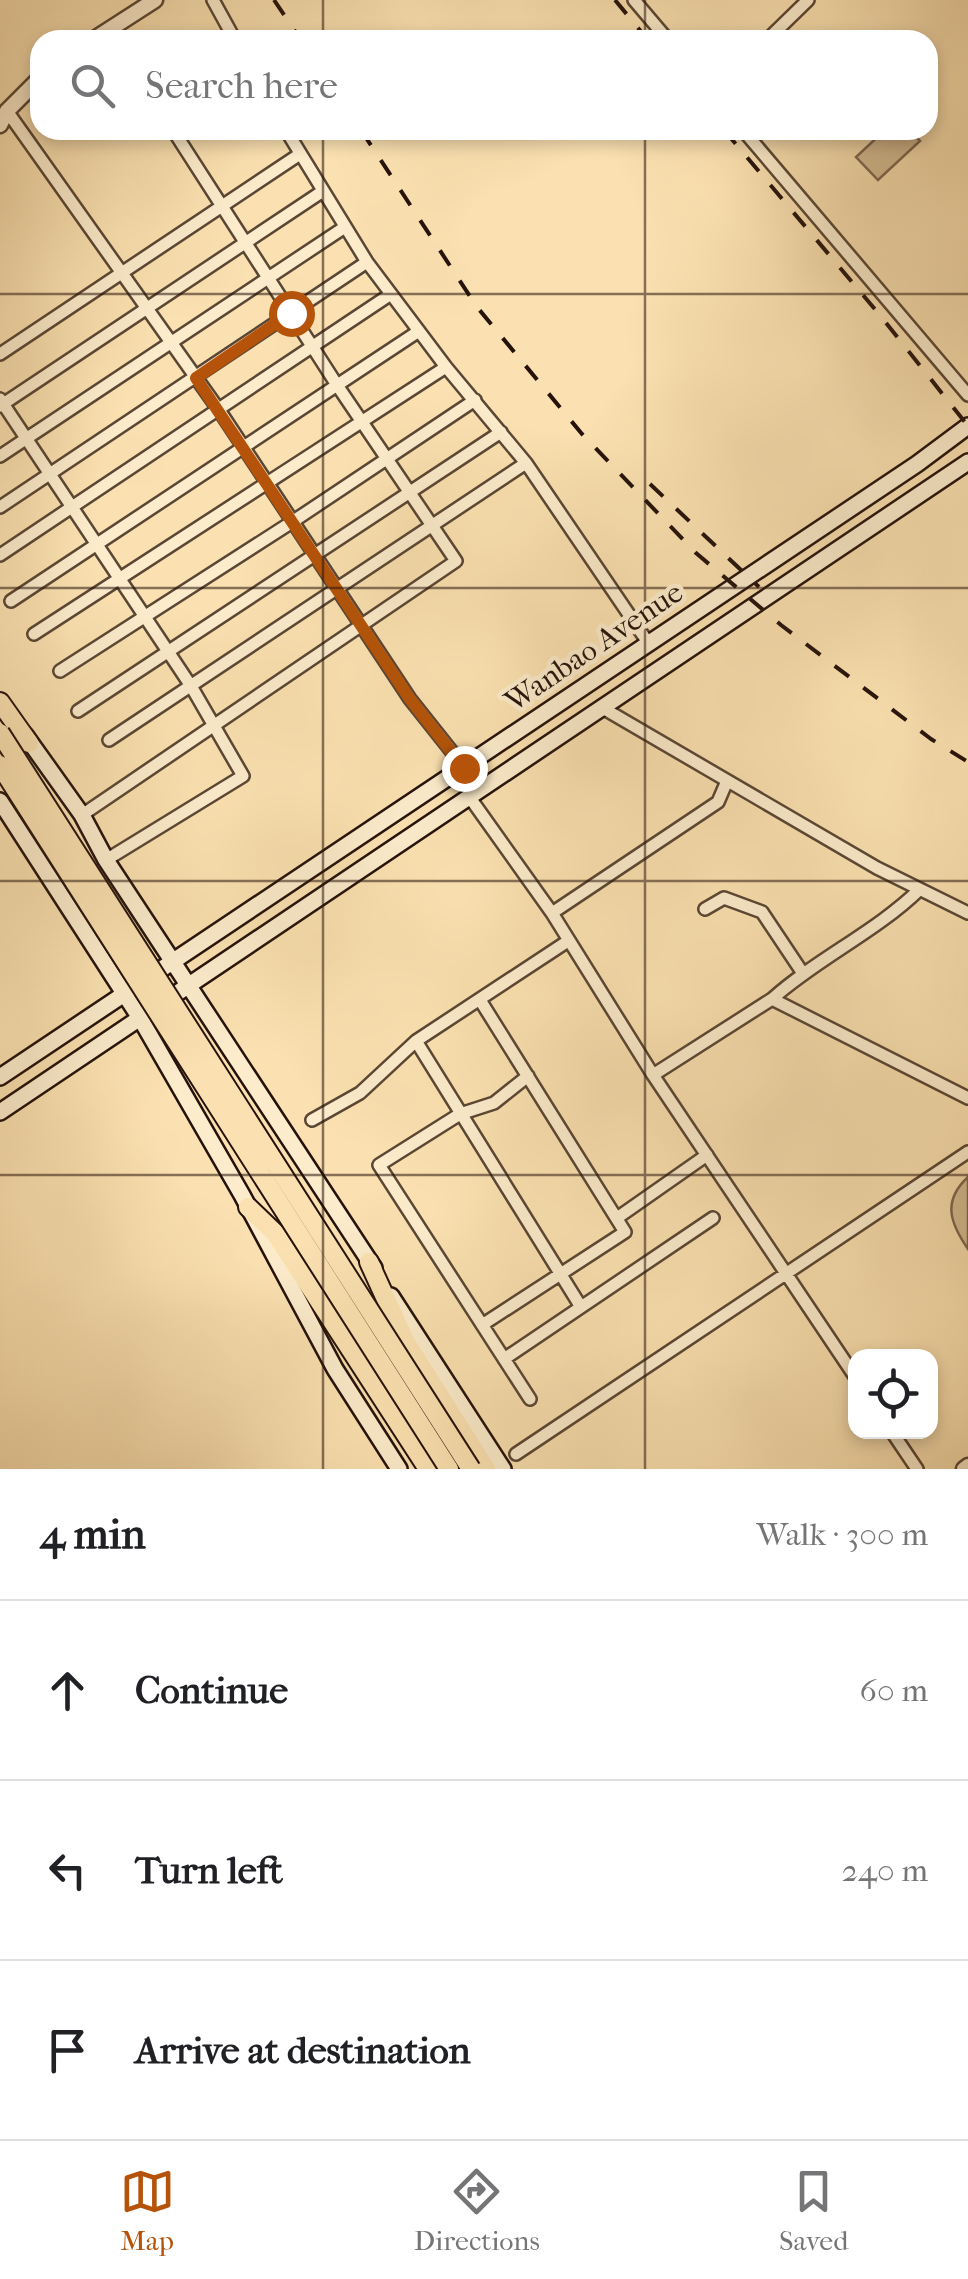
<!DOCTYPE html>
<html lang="en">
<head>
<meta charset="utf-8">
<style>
	:root { --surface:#fff; --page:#f6f6f6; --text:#202124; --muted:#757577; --line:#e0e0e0; --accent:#b45309 }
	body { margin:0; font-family:"IM FELL French Canon",serif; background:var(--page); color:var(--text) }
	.controls { position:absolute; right:30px; bottom:30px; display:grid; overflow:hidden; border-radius:20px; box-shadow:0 5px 15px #0003 }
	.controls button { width:90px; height:90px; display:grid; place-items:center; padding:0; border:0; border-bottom:2px solid var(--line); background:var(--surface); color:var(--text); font:50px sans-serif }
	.stop { position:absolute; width:30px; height:30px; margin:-22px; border:8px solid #b45309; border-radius:50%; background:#fff }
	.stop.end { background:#b45309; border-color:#fff; box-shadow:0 2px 10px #0008 }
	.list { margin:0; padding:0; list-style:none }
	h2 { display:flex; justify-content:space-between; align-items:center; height:130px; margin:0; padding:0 40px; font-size:42px }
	h2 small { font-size:32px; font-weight:400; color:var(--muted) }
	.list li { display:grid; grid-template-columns:65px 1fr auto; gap:30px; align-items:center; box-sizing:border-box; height:180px; padding:0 40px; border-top:2px solid var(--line) }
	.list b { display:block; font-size:38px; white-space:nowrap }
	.list em { font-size:32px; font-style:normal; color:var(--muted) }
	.icon { flex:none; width:55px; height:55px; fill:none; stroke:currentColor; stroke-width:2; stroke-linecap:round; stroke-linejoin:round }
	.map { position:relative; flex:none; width:968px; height:1469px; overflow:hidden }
	.search { position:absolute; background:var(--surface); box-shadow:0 5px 15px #0003; left:30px; right:30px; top:30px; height:110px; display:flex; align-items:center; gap:25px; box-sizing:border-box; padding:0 35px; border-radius:30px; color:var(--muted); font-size:38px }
	.sheet { height:670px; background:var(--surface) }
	nav { display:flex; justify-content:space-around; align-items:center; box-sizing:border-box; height:140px; border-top:2px solid var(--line); background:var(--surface); font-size:28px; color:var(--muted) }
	nav a { display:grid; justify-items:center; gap:5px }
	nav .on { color:var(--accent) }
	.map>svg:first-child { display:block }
	.green { fill:#d7be95; stroke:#7e6850; stroke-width:2.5 }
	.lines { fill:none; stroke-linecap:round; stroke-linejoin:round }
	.minor-casing { stroke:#5a4634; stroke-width:16 }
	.tertiary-casing { stroke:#5a4634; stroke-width:19 }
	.secondary-casing { stroke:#25120b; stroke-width:20 }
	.trunk-casing { stroke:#25120b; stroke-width:22 }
	.minor { stroke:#fceccc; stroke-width:11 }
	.tertiary { stroke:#fceccc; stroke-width:14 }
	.secondary { stroke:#fceccc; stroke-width:15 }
	.trunk { stroke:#fbe1b1; stroke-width:18 }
	.rail { stroke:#25120b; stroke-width:4; stroke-dasharray:18 18; stroke-linecap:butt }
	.trunk-bridge-casing { stroke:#25120b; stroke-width:22; stroke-linecap:butt }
	.trunk-bridge { stroke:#fbe1b1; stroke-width:18 }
	.route { stroke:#b45309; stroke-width:12 }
	.grid { fill:none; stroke:#25120b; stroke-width:2.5; stroke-opacity:0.55 }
	.labels { text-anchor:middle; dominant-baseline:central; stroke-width:9; stroke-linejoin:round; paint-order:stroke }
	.street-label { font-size:30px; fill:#25120b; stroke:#fceccc }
</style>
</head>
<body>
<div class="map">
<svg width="968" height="1469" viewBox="0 0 968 1469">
	<rect width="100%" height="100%" fill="#fbe1b1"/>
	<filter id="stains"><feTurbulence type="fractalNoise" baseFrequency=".002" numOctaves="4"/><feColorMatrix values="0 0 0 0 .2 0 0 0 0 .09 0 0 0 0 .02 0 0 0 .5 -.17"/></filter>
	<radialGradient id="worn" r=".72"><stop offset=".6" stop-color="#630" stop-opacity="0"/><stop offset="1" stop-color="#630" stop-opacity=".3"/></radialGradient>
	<path class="green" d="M885 130H910L920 141 878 180 856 157Z
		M968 1177V1249C950 1223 942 1201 968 1177Z"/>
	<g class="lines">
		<defs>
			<path id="minor" d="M213 0 235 40
				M634 0 668 40
				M767 40 808 0
				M7 111 219 410 410 699 464 767
				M286 130 367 262 446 367 526 463 649 644
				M743 130 968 395
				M0 354 300 154
				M0 399 191 686 243 776 106 860
				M0 406 323 191
				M0 456 345 227
				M0 507 367 262
				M0 555 391 294
				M11 601 419 331
				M34 634 446 367
				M60 671 292 522 475 400
				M601 707 877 868 968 913
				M78 711 501 432
				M109 740 526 463
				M468 795 552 913 653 1075 856 1378
				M82 815 456 561 337 385 173 130
				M705 909 724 898 762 912 802 972
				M552 913 718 802 727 781
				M772 999C818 958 876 932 920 889
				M480 1000 625 1232 482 1325
				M416 1041 581 1307
				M653 1075 772 999 968 1098
				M528 1076 494 1103 460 1114 379 1165 530 1399
				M312 1120 360 1093 416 1041 568 941
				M617 1218 707 1155
				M504 1359 713 1218
				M892 1432 917 1469
				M516 1454 968 1152"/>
			<path id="tertiary" d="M93 40 155 0
				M0 125 7 111 40 78
				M964 1469 968 1466"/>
			<path id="secondary" d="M25 735 82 815 106 860 374 1268
				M0 801 140 1018 242 1195 335 1369 399 1469
				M0 1077 917 464 968 426
				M0 1112 968 462
				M391 1296 503 1469"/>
			<path id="trunk" d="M0 702 29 743
				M248 1207 275 1233 428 1469
				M369 1262 405 1341 486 1469"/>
		</defs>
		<use href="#minor" class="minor-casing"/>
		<use href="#tertiary" class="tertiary-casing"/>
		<use href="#secondary" class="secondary-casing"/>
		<use href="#trunk" class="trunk-casing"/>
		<use href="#minor" class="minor"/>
		<use href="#tertiary" class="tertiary"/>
		<use href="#secondary" class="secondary"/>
		<use href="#trunk" class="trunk"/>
		<path class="rail" d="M274 0 301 40
			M615 0 648 40
			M361 130 477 307 582 434 696 553 781 625 931 739 968 762
			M724 130 879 314 968 426
			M650 484 759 587"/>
		<defs>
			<path id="trunk-bridge" d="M0 733 471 1469
				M0 765 449 1469"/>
		</defs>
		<use href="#trunk-bridge" class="trunk-bridge-casing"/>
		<use href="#trunk-bridge" class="trunk-bridge"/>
	</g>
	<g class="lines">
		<path class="route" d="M291 313 196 378 410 699 464 768"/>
	</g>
	<path class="grid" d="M323 0V40M645 0V40M323 130V1469M645 130V1469M0 294H968M0 588H968M0 881H968M0 1175H968"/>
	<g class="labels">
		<g class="street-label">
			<text transform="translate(594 647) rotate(-34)">Wanbao Avenue</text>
		</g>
	</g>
	<rect width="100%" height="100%" filter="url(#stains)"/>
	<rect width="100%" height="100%" fill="url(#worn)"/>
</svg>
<div class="controls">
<button><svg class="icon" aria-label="locate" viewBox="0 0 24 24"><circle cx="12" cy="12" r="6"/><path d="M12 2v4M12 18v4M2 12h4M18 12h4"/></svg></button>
</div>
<div class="stop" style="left:291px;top:313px"></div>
<div class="stop end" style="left:464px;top:768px"></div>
<div class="search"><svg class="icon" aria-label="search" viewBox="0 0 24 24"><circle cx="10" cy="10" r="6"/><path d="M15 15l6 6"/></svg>Search here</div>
</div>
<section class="sheet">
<h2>4 min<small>Walk · 300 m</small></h2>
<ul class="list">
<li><svg class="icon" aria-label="ahead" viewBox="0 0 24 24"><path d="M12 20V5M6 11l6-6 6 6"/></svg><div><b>Continue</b></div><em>60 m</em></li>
<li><svg class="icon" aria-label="left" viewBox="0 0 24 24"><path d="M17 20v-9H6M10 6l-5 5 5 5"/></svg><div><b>Turn left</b></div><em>240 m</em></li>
<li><svg class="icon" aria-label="arrive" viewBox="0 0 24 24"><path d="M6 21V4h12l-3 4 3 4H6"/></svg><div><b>Arrive at destination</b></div></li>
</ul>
</section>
<nav>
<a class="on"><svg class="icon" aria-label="map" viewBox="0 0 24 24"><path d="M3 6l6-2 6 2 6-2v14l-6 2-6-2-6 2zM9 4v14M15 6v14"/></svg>Map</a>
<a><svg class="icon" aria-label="directions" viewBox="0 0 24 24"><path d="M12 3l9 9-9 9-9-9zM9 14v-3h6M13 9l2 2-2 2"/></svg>Directions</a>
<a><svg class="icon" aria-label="saved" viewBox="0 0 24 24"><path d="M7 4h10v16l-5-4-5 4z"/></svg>Saved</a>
</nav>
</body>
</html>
